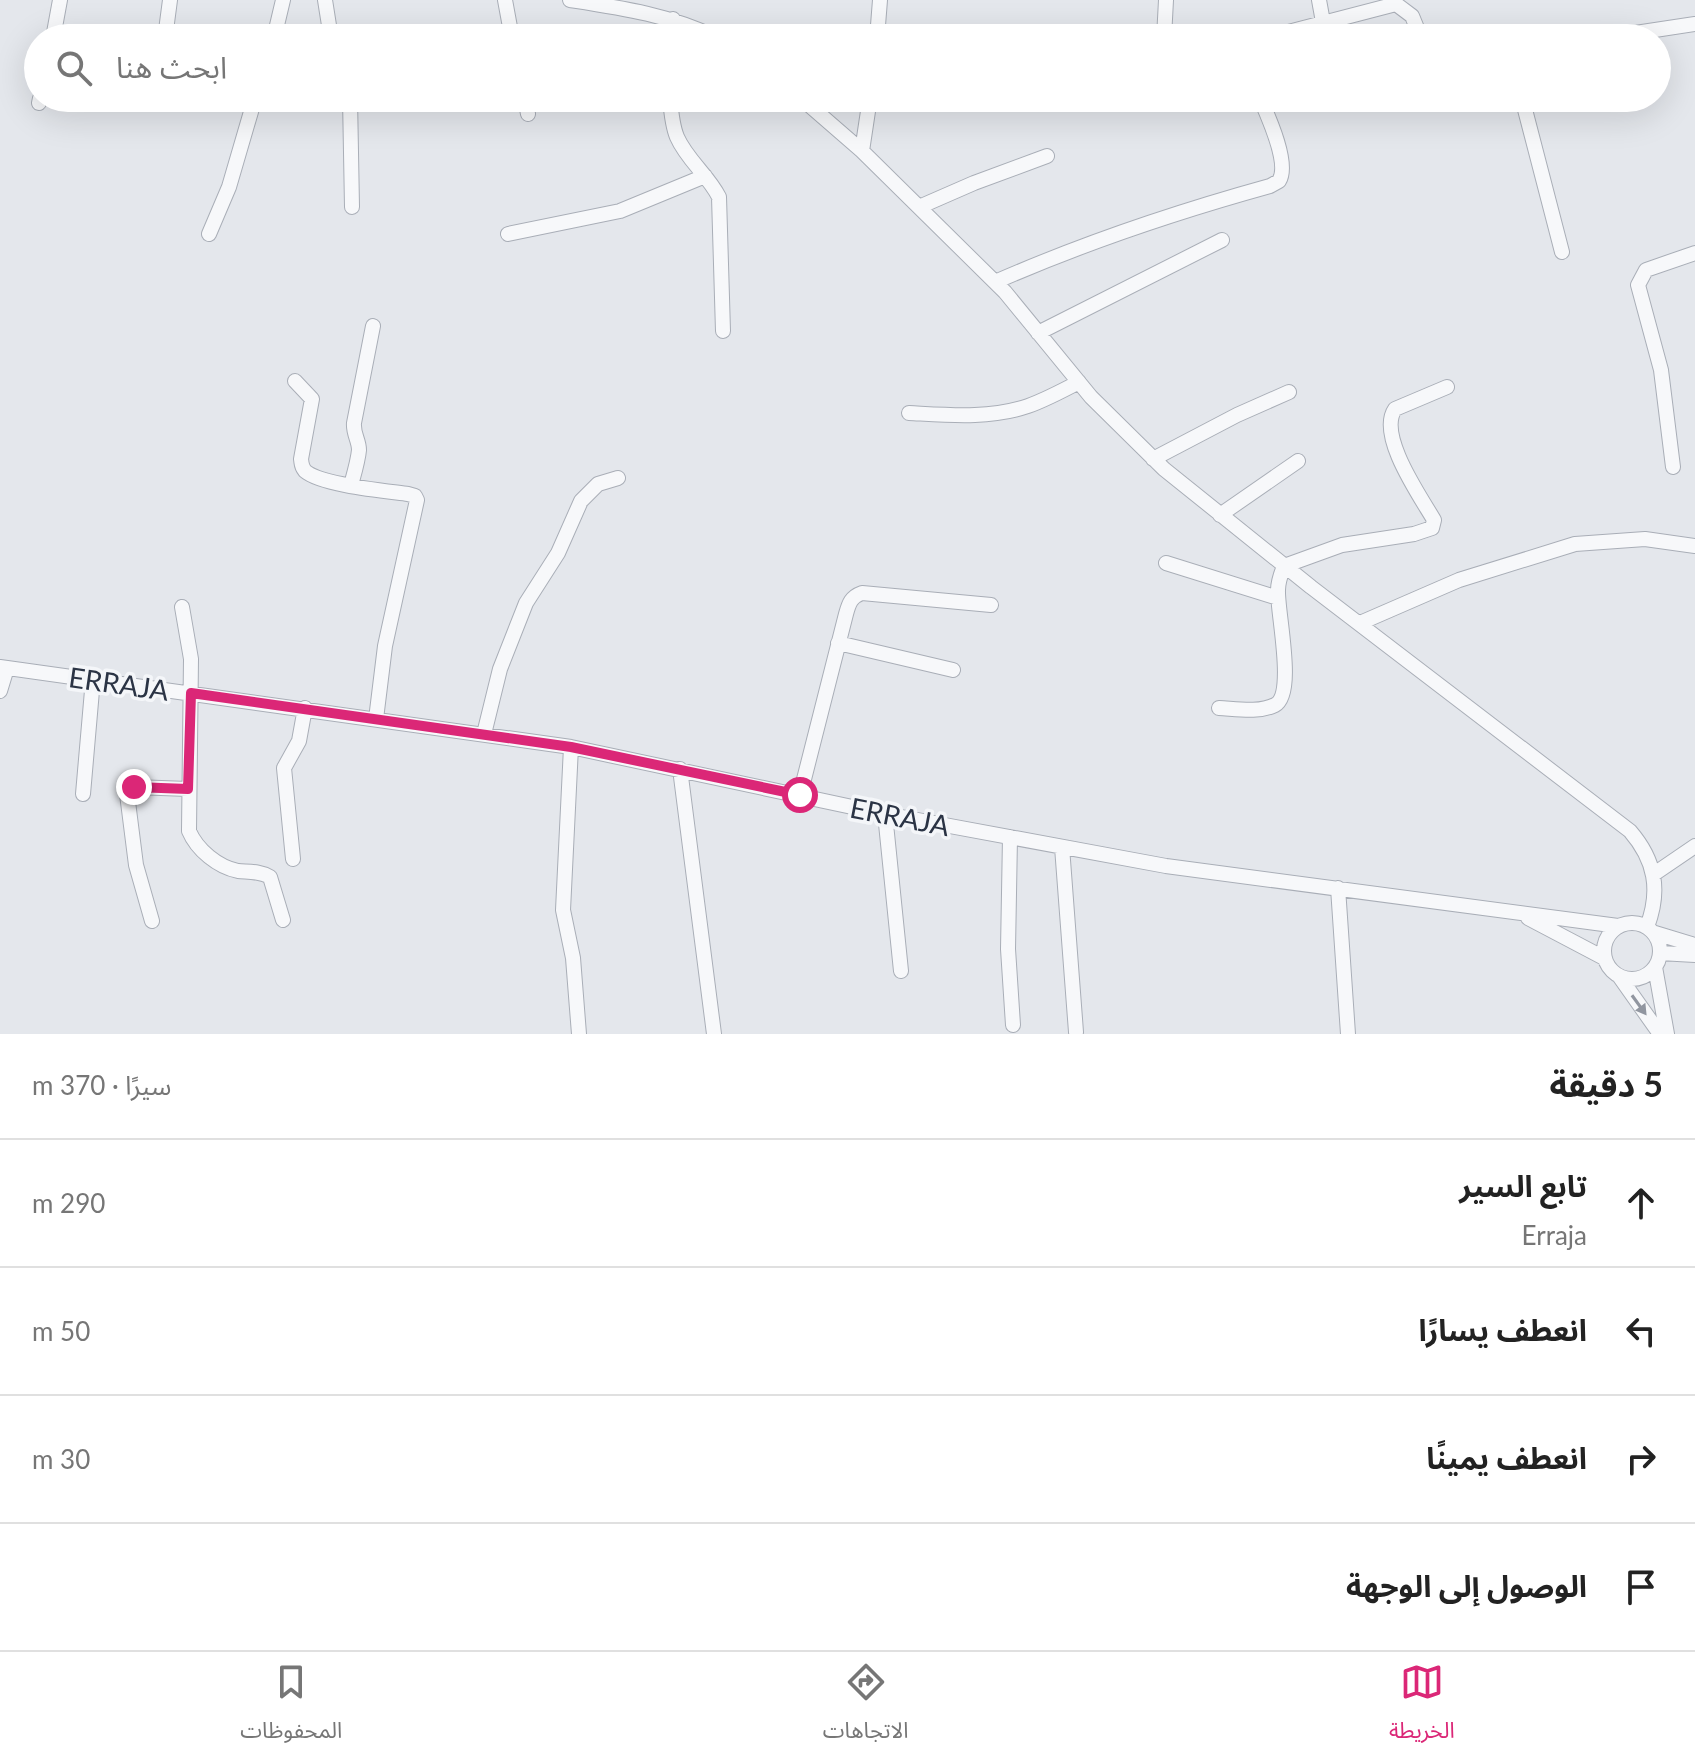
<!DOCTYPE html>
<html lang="ar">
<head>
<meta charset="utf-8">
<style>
	:root { --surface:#fff; --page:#f2f2f2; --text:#222; --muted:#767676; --line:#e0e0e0; --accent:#db2777 }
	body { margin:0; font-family:Lato,"Noto Sans Arabic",sans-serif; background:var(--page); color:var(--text); direction:rtl }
	.stop { position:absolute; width:24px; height:24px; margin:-18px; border:6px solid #db2777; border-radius:50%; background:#fff }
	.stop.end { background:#db2777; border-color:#fff; box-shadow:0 2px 8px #0008 }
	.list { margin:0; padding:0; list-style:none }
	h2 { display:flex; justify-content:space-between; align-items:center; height:104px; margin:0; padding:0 32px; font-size:34px }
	h2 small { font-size:26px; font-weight:400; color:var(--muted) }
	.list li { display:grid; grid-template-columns:52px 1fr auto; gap:24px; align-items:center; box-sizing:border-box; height:128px; padding:0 32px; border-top:2px solid var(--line) }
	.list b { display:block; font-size:30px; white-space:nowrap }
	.list p { margin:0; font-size:26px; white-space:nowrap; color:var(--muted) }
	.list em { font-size:26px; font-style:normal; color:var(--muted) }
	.icon { flex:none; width:44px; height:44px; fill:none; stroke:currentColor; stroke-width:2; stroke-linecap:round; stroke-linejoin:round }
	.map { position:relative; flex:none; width:1695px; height:1034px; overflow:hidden; direction:ltr }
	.search { position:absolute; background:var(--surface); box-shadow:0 8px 32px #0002; left:24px; right:24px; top:24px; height:88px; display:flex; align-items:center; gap:20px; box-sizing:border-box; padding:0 28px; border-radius:44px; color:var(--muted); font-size:30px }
	.sheet { height:616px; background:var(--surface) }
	nav { display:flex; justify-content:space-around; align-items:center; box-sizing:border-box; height:112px; border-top:2px solid var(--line); background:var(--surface); font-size:22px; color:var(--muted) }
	nav a { display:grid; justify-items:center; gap:4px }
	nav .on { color:var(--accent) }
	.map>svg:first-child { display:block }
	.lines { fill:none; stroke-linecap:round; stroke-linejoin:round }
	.minor-casing { stroke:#a9aeb7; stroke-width:16 }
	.minor { stroke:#f7f8fa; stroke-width:14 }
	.oneway { fill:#9196a0 }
	.route { stroke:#db2777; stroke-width:10 }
	.labels { text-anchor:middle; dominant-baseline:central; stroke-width:7; stroke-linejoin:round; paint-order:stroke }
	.street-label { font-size:28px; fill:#2b3445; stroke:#f4f6f9 }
</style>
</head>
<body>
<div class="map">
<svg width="1695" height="1034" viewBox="0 0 1695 1034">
	<rect width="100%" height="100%" fill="#e4e7ec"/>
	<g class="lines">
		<defs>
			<path id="minor" d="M325 0 331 38
				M505 0 512 38
				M570 0C622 8 670 15 717 38
				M1319 0 1323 22
				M53 38 60 0
				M165 38 170 0
				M274 38 283 0
				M672 38 673 19
				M877 38 880 0
				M1164 38 1166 0
				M1265 38 1396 4 1412 16 1421 38
				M1584 38 1609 37 1695 24
				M350 98 352 207
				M525 98 528 114
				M670 98C671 111 672 125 677 137 687 160 708 175 719 197L723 331
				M801 98 862 151 1005 292 1091 397 1164 469 1311 587 1630 831C1655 860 1661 890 1647 927
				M1522 98 1562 252
				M39 103 40 98
				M862 151 870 98
				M919 207 974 183 1047 156
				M209 234 229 187 255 98
				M508 234 620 211 705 176
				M995 282C1084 243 1176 212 1270 186L1279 181C1290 164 1268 116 1260 98
				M1038 333 1222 240
				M295 381 312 399 301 459C302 465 301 466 305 471 321 485 386 491 408 494L415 496 417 500 385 646 376 719
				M909 413C948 415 990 419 1028 406 1045 400 1062 391 1079 382
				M1153 459 1237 415 1289 392
				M1673 467 1661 370 1638 285 1646 270 1695 253
				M351 485C354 474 358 461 359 450 359 440 353 434 354 423L373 326
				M1220 515 1298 461
				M1166 563 1278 598
				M182 607 191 659 189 831C197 850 218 867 238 871 249 872 260 871 270 877L283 920
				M1360 623 1459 580 1575 544 1645 539 1695 546
				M838 643 953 670
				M0 667 571 747 885 814 1166 866 1618 926
				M0 691 7 668
				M1219 708C1237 709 1259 713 1275 705 1296 694 1277 612 1278 590 1278 581 1281 574 1284 566L1342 545 1414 534 1432 528 1434 520C1420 496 1377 435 1395 409L1447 387
				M484 734 500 669 526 603 558 553 581 501 598 484 618 478
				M571 747 563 910 573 958 579 1034
				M680 769 714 1034
				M83 794 93 679
				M800 795 846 614C849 603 851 597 862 593L991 605
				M885 814 901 971
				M1010 837 1008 949 1013 1025
				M1062 847 1076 1032
				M293 859 284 768 299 741 305 708
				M1654 874 1695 846
				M1338 888 1348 1034
				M1528 918 1604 958
				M152 921 136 865 127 794 134 787 188 789
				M1604 951a28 28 0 1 1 56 0a28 28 0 1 1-56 0Z
				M1655 933 1695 945
				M1660 953 1695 955
				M1655 967 1667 1034
				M1619 976 1660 1034"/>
		</defs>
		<use href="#minor" class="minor-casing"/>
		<use href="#minor" class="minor"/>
	</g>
	<defs><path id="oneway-solid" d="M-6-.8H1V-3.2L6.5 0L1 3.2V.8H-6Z" transform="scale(2)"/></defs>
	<use class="oneway" href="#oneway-solid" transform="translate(1639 1005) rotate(54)"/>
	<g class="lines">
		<path class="route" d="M134 787 188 789 191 693 571 747 800 795"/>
	</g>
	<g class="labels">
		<g class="street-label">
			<text transform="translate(119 683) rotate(8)">ERRAJA</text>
			<text transform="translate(900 816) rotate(11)">ERRAJA</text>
		</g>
	</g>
</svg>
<div class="stop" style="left:800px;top:795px"></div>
<div class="stop end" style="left:134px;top:787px"></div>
<div class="search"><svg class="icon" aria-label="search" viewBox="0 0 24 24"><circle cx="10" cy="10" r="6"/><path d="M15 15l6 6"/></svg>ابحث هنا</div>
</div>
<section class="sheet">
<h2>5 دقيقة<small>سيرًا · 370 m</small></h2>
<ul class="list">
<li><svg class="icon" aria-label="ahead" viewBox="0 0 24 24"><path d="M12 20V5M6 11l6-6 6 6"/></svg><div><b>تابع السير</b><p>Erraja</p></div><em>290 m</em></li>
<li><svg class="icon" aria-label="left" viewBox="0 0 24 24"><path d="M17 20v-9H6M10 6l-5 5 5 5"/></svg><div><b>انعطف يسارًا</b></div><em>50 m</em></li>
<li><svg class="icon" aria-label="right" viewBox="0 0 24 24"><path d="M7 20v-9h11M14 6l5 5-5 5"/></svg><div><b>انعطف يمينًا</b></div><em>30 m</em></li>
<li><svg class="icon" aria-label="arrive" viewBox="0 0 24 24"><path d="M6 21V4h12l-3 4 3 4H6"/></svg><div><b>الوصول إلى الوجهة</b></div></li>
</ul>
</section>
<nav>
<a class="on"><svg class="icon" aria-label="map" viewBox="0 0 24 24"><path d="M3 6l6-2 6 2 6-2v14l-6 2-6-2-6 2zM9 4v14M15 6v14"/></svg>الخريطة</a>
<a><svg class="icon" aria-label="directions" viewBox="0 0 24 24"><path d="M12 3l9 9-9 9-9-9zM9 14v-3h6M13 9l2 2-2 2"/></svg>الاتجاهات</a>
<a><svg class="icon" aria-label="saved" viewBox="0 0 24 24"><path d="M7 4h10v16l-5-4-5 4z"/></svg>المحفوظات</a>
</nav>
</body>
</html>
